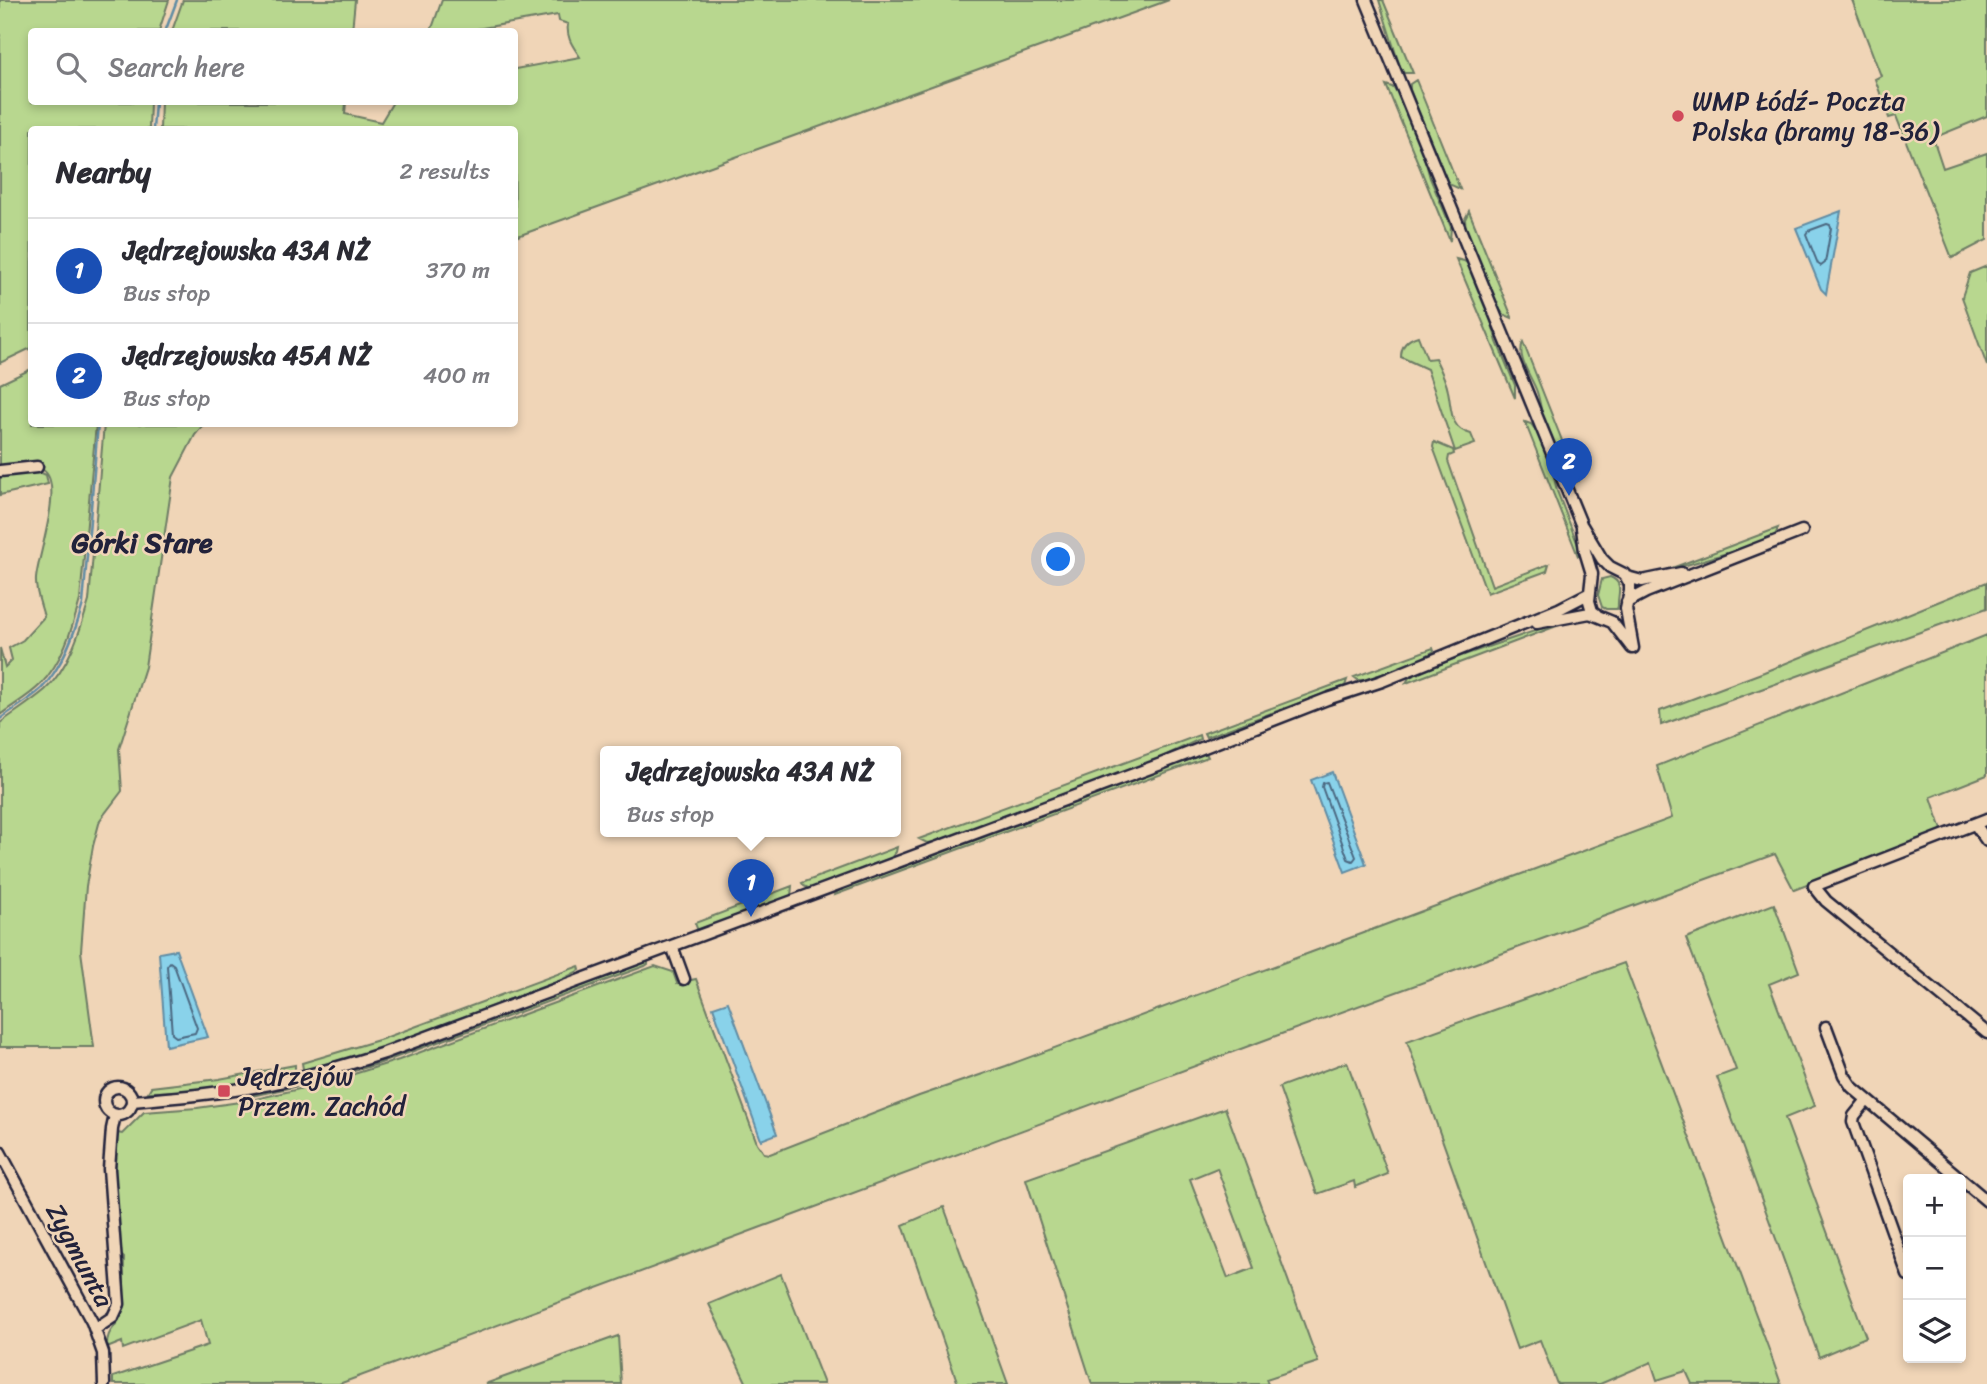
<!DOCTYPE html>
<html lang="en">
<head>
<meta charset="utf-8">
<style>
	:root { --surface:#fff; --page:#f7f7f7; --text:#2b2b33; --muted:#7c7c81; --line:#e1e1e2; --accent:#d1495b }
	body { margin:0; font-family:Sriracha,sans-serif; background:var(--page); color:var(--text) }
	.controls { position:absolute; right:21px; bottom:21px; display:grid; overflow:hidden; border-radius:7px; box-shadow:0 4px 10px #0003 }
	.controls button { width:63px; height:63px; display:grid; place-items:center; padding:0; border:0; border-bottom:2px solid var(--line); background:var(--surface); color:var(--text); font:35px sans-serif }
	.you { position:absolute; left:1059px; top:560px; width:24px; height:24px; margin:-18px; border:5px solid #fff; border-radius:50%; background:#1a73e8; box-shadow:0 0 0 10px #1a73e833 }
	.badge { display:grid; place-items:center; width:46px; height:46px; border-radius:50%; background:var(--accent); color:#fff; font-size:23px; font-weight:700 }
	.pin { position:absolute; translate:-50% -58px; filter:drop-shadow(0 2px 4px #0008) }
	.pin::after { content:''; position:absolute; top:37px; width:24px; height:21px; background:inherit; clip-path:polygon(0 0,100% 0,50% 100%) }
	.popup { position:absolute; left:600px; top:746px; width:301px; height:91px; box-sizing:border-box; display:grid; place-content:center; border-radius:7px; background:var(--surface); filter:drop-shadow(0 2px 5px #0005); font-size:23px; white-space:nowrap; color:var(--muted) }
	.popup b { font-size:26px; color:var(--text) }
	.popup::after { content:''; position:absolute; left:50%; top:100%; margin-left:-14px; border:14px solid transparent; border-top-color:var(--surface) }
	.list { margin:0; padding:0; list-style:none }
	h2 { display:flex; justify-content:space-between; align-items:center; height:91px; margin:0; padding:0 28px; font-size:30px }
	h2 small { font-size:23px; font-weight:400; color:var(--muted) }
	.list li { display:grid; grid-template-columns:46px 1fr auto; gap:21px; align-items:center; box-sizing:border-box; height:105px; padding:0 28px; border-top:2px solid var(--line) }
	.list b { display:block; font-size:26px; white-space:nowrap }
	.list p { margin:0; font-size:23px; white-space:nowrap; color:var(--muted) }
	.list em { font-size:23px; font-style:normal; color:var(--muted) }
	.icon { flex:none; width:38px; height:38px; fill:none; stroke:currentColor; stroke-width:2; stroke-linecap:round; stroke-linejoin:round }
	.map { position:relative; flex:none; width:1987px; height:1384px; overflow:hidden }
	.search { position:absolute; background:var(--surface); box-shadow:0 4px 10px #0003; left:28px; top:28px; width:490px; height:77px; display:flex; align-items:center; gap:18px; box-sizing:border-box; padding:0 24px; border-radius:7px; color:var(--muted); font-size:26px }
	.panel { position:absolute; background:var(--surface); box-shadow:0 4px 10px #0003; left:28px; top:126px; width:490px; height:301px; border-radius:7px }
	.map>svg:first-child { display:block }
	.green { fill:#b8d78f; stroke:#6d7c65; stroke-width:2; fill-rule:evenodd }
	.water { fill:#89d2ea; stroke:#608ca4; stroke-width:2 }
	.lines { fill:none; stroke-linecap:round; stroke-linejoin:round }
	.shore { stroke:#4b6881; stroke-width:2 }
	.stream { stroke:#608ca4; stroke-width:2.5 }
	.street-casing { stroke:#22223b; stroke-width:15 }
	.street { stroke:#f0d5b7; stroke-width:10 }
	.poi-dot { fill:#d1495b; stroke:#f0d5b7; stroke-width:2.5 }
	.labels { text-anchor:middle; dominant-baseline:central; stroke-width:5; stroke-linejoin:round; paint-order:stroke }
	.poi-label { font-size:26px; fill:#22223b; stroke:#f0d5b7; text-anchor:start }
	.street-label { font-size:26px; fill:#22223b; stroke:#f0d5b7 }
	.neighbourhood-label { font-size:28px; font-weight:bold; fill:#22223b; stroke:#f0d5b7 }
</style>
</head>
<body>
<div class="map">
<svg width="1987" height="1384" viewBox="0 0 1987 1384">
	<rect width="100%" height="100%" fill="#f0d5b7"/>
	<filter id="ink" filterUnits="userSpaceOnUse"><feTurbulence type="fractalNoise" baseFrequency=".0143" numOctaves="2"/><feDisplacementMap in="SourceGraphic" scale="14" xChannelSelector="R" yChannelSelector="G"/><feConvolveMatrix kernelMatrix="1 2 1 2 8 2 1 2 1" color-interpolation-filters="sRGB"/></filter>
	<g filter="url(#ink)">
		<path class="green" d="M0 0H169L159 31 32 32V102H150L149 129 32 130 31 348 0 363Z
			M183 0H355L352 31H172Z
			M442 0H1169L515 237 514 130 160 129 161 102H346L345 114 381 122 393 102H514L515 69 580 57C573 46 566 38 568 24L559 21 558 15 465 31H431Z
			M1379 0H1383L1413 73H1404L1400 67Z
			M1852 0H1987V116L1933 138 1943 168 1987 153V240L1952 258 1896 116 1889 118 1875 79 1881 76Z
			M1416 80 1460 189 1451 185 1447 181 1410 90V84Z
			M1386 85 1392 87 1400 94 1421 145 1430 178 1451 227 1450 241Z
			M1469 211 1512 317V318L1503 314 1498 307 1466 230 1465 219Z
			M1456 259 1464 261 1470 265 1488 310 1497 342 1515 385V398Z
			M1987 266V366L1962 297 1970 273Z
			M1418 336 1427 359 1435 358C1440 368 1446 380 1448 391 1452 409 1449 429 1471 434L1475 444 1455 451 1427 369 1401 357C1401 345 1407 339 1418 336Z
			M1523 342 1578 481 1574 483C1564 462 1551 441 1543 419 1541 410 1540 401 1537 392 1532 377 1516 358 1523 342Z
			M31 369 32 424H96L80 600C72 629 62 663 40 685 29 696 13 705 0 715V648L5 667 12 660 9 648 23 640 44 617C41 605 35 591 36 579 37 558 65 483 43 470 33 463 12 468 0 468V384Z
			M1525 422 1531 424 1540 436 1551 464 1557 491 1583 558 1578 556Z
			M104 424H204L195 435 173 477 145 667 119 749 122 791 100 820 93 846 86 886 81 951 94 1047H0V723C15 712 31 702 45 690 69 668 80 631 89 601Z
			M1434 442 1453 450 1454 454 1449 456 1448 461 1492 586 1549 564 1547 571 1487 593 1433 447Z
			M37 471 46 475 48 484 0 495V476Z
			M1778 528 1775 536 1761 543 1656 574Z
			M1610 577C1625 583 1617 594 1618 606L1617 609H1606L1602 607 1598 595 1602 579Z
			M1987 582V608L1661 725 1660 711 1764 672Z
			M1570 621 1406 683 1410 676 1461 656 1549 626Z
			M1987 635V775L1931 797 1943 833 1794 890 1775 854 1273 1037 339 1384H113V1377L208 1345 201 1320 123 1349 122 1342 107 1348C106 1328 117 1329 121 1314 126 1296 123 1275 124 1258L119 1253 114 1170V1152L118 1133 122 1134 144 1112 197 1108 247 1101 325 1083 399 1060 655 966 673 972 677 983 696 979 757 1143 764 1153 770 1154 919 1096 1006 1066 1672 818 1657 766Z
			M1433 648 1434 651 1412 664 1364 680H1358L1354 677Z
			M1347 680 1345 686 1206 737 1204 733Z
			M1199 735 1200 739 1156 760 935 842 927 843 919 839Z
			M1206 753 1208 757 835 895 839 889Z
			M897 847 896 852 891 858 810 889 804 886 802 883Z
			M792 886 791 896 698 931 695 923Z
			M1774 904 1799 972 1769 984 1815 1106 1785 1118 1866 1337 1819 1357 1717 1077 1736 1070 1686 938Z
			M648 960V964L645 966 378 1064 316 1082 247 1097 267 1089 335 1073 389 1057Z
			M1624 963 1768 1347 1781 1384H1692L1686 1371 1657 1380 1651 1362 1600 1384H1557L1540 1340 1517 1349 1407 1041Z
			M579 966 580 970 554 984 389 1046 306 1070 303 1069 302 1063 382 1039Z
			M1347 1062 1388 1174 1355 1187 1354 1181 1317 1194 1279 1087Z
			M295 1065V1073C246 1083 198 1092 148 1092L151 1087 219 1079Z
			M1225 1108 1318 1362 1266 1379 1268 1384H1092L1026 1179ZM1217 1168 1254 1268 1228 1278 1190 1179Z
			M944 1207 1008 1384H958L903 1225Z
			M781 1274 824 1384H747L709 1304Z
			M618 1336 621 1384H485Z"/>
		<path class="water" d="M1841 211 1827 288 1826 294 1821 289 1796 228Z
			M1332 772 1366 864 1345 872 1311 780Z
			M176 950 208 1037 166 1046 159 953Z
			M728 1002 777 1134 761 1140 713 1007Z"/>
		<g class="lines">
			<path class="shore" d="M1827 224 1830 225 1831 228 1825 263 1821 266 1818 264 1806 234 1808 231Z
				M1327 782 1356 857 1353 861 1348 859 1322 787 1323 783Z
				M170 962 174 965 197 1028 195 1033 176 1037 172 1034 167 966Z"/>
			<path class="stream" d="M165 32 177 0
				M153 130 155 102
				M0 719C13 709 29 700 41 689 63 667 75 632 83 604L98 424"/>
			<defs>
				<path id="street" d="M1366 0 1581 524 1602 559 1610 567 1624 574 1630 584V591L1626 609 1633 648
					M0 471 37 467
					M1582 528 1585 551 1592 574 1589 601 1592 611 1596 614
					M1627 577 1642 581 1681 573
					M1627 602 1646 592 1802 531
					M1537 623 1590 613 1612 622 1632 648
					M1987 819 1814 886 1826 901 1987 1033
					M1975 824 1987 841
					M672 946 684 979
					M1826 1027 1844 1075 1852 1087 1987 1201
					M104 1101a14 14 0 1 1 28 0a14 14 0 1 1-28 0Z
					M1867 1100 1854 1116 1853 1122 1908 1275
					M132 1101C178 1097 224 1093 270 1084 309 1076 347 1065 384 1053L1161 764 1327 699 1382 681 1559 609 1588 594
					M0 1152 92 1322 103 1353 104 1384
					M95 1329 113 1317 119 1304 109 1169 112 1129 115 1115"/>
			</defs>
			<use href="#street" class="street-casing"/>
			<use href="#street" class="street"/>
		</g>
	</g>
	<g class="poi-dot">
		<circle cx="1678" cy="116" r="7"/>
		<rect x="217" y="1084" width="14" height="14" rx="3.5"/>
	</g>
	<g class="labels">
		<g class="poi-label">
			<text x="1692" y="101">WMP Łódź- Poczta<tspan x="1692" dy="30">Polska (bramy 18-36)</tspan></text>
			<text x="238" y="1076">Jędrzejów<tspan x="238" dy="30">Przem. Zachód</tspan></text>
		</g>
		<g class="street-label">
			<text transform="translate(80 1255) rotate(62)">Zygmunta</text>
		</g>
		<g class="neighbourhood-label">
			<text x="142" y="542">Górki Stare</text>
		</g>
	</g>
</svg>
<div class="controls">
<button>+</button>
<button>−</button>
<button><svg class="icon" aria-label="layers" viewBox="0 0 24 24"><path d="M12 4l9 5-9 5-9-5zM3 14l9 5 9-5"/></svg></button>
</div>
<div class="you"></div>
<div class="pin badge" style="left:751px;top:917px;background:#1a4fb4">1</div>
<div class="popup"><b>Jędrzejowska 43A NŻ</b>Bus stop</div>
<div class="pin badge" style="left:1569px;top:496px;background:#1a4fb4">2</div>
<div class="search"><svg class="icon" aria-label="search" viewBox="0 0 24 24"><circle cx="10" cy="10" r="6"/><path d="M15 15l6 6"/></svg>Search here</div>
<section class="panel">
<h2>Nearby<small>2 results</small></h2>
<ul class="list">
<li><span class="badge" style="background:#1a4fb4">1</span><div><b>Jędrzejowska 43A NŻ</b><p>Bus stop</p></div><em>370 m</em></li>
<li><span class="badge" style="background:#1a4fb4">2</span><div><b>Jędrzejowska 45A NŻ</b><p>Bus stop</p></div><em>400 m</em></li>
</ul>
</section>
</div>
</body>
</html>
